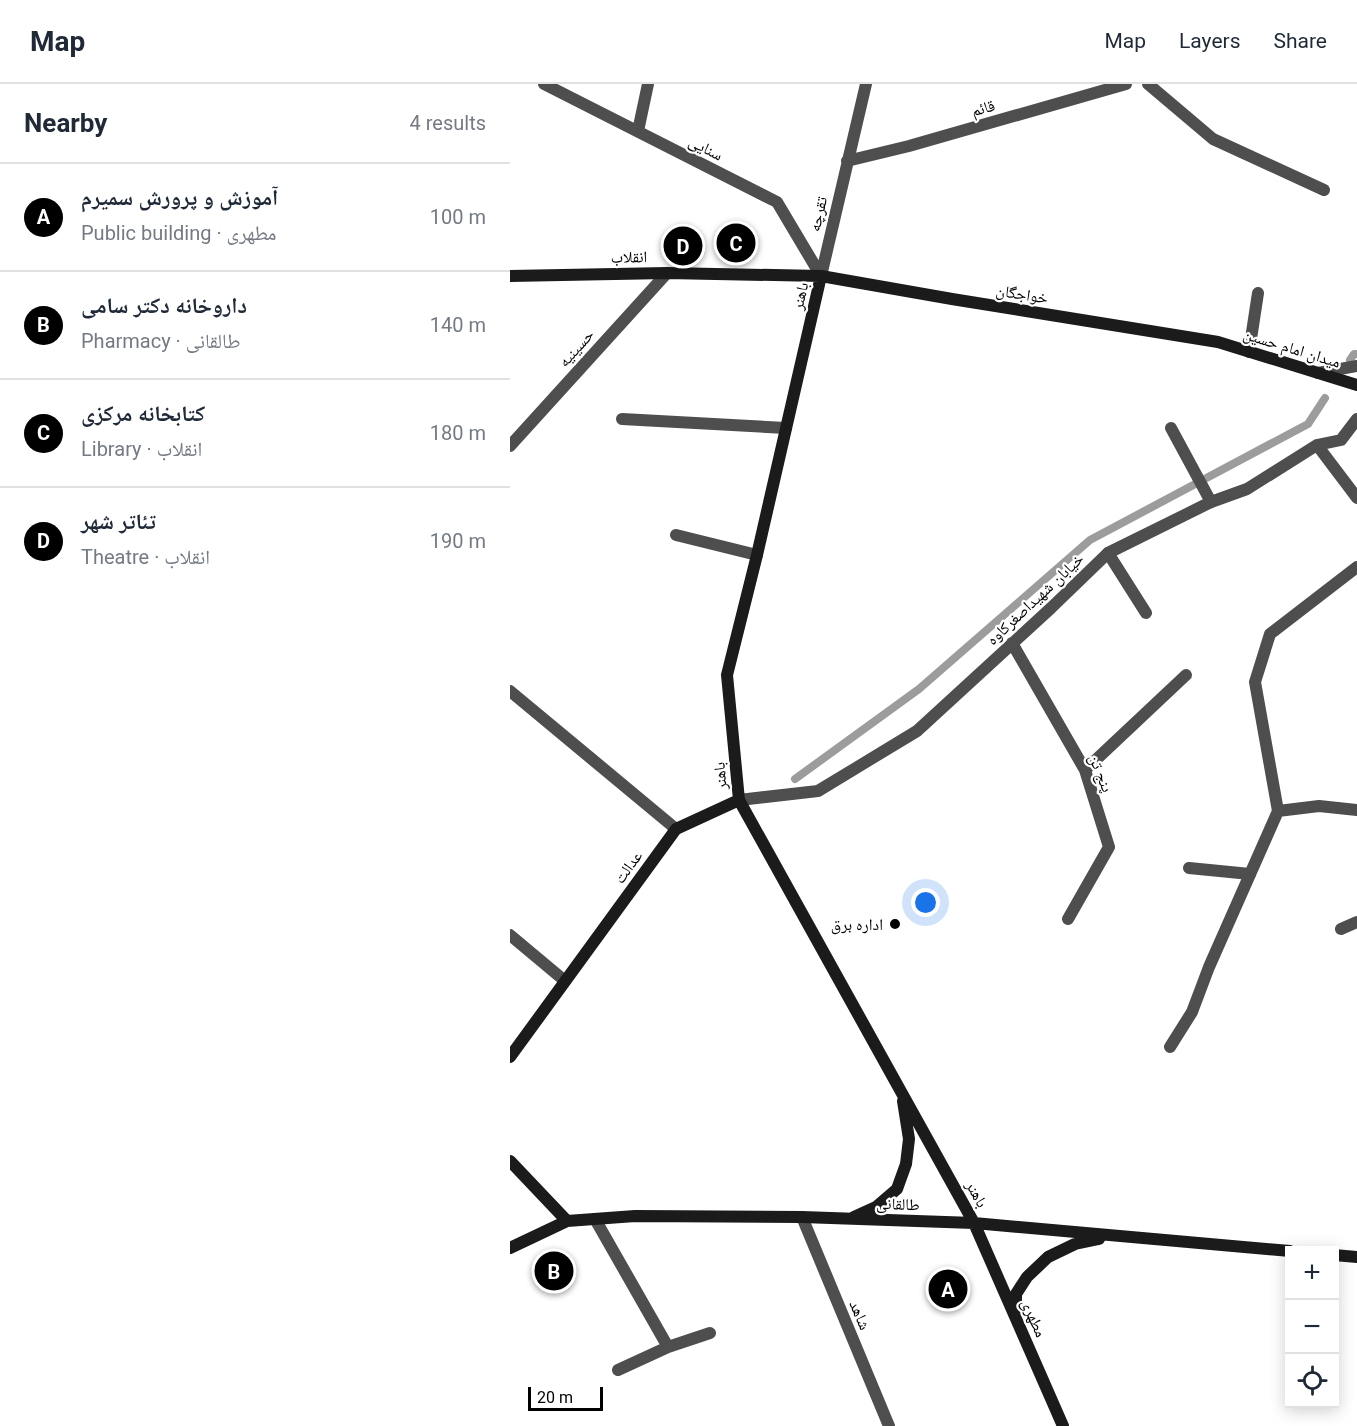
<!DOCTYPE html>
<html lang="en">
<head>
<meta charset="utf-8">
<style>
	:root { --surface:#fff; --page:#f6f6f7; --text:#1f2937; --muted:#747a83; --line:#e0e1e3; --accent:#000 }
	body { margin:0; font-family:Roboto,"Noto Naskh Arabic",sans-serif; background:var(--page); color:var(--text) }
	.controls { position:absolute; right:18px; bottom:18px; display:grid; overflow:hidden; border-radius:0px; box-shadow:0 3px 15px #0003 }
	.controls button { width:54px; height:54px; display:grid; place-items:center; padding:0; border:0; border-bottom:2px solid var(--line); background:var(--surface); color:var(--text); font:30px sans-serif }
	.scale { position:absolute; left:18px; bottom:15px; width:75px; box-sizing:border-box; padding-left:6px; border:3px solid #000; border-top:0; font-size:16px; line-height:21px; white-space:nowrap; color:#000; -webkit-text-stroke:4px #fff; paint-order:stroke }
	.you { position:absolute; left:416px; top:819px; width:21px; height:21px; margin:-15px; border:4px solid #fff; border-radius:50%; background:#1a73e8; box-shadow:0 0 0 9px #1a73e833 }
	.badge { display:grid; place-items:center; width:39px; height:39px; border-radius:50%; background:var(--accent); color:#fff; font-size:20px; font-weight:700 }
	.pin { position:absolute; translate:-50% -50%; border:3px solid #fff; box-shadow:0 2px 6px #0006 }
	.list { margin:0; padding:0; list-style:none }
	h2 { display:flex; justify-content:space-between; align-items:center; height:78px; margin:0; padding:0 24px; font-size:26px }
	h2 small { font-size:20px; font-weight:400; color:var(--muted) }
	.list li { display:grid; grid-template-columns:39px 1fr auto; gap:18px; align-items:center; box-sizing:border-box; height:108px; padding:0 24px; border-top:2px solid var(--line) }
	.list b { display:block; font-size:22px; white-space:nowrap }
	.list p { margin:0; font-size:20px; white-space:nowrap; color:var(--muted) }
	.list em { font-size:20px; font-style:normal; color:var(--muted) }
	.icon { flex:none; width:33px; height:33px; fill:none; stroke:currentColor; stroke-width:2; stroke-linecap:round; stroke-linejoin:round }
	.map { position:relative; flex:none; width:847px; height:1342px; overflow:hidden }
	header { display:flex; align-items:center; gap:36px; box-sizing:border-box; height:84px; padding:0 30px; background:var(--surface); border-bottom:2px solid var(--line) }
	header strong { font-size:28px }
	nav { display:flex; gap:33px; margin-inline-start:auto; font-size:21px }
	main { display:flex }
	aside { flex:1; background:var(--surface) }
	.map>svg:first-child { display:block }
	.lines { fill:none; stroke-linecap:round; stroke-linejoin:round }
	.stream { stroke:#9c9c9c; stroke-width:8 }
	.lane { stroke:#4e4e4e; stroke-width:12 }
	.street { stroke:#4e4e4e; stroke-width:12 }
	.secondary { stroke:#1b1b1b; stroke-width:12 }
	.poi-dot { fill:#000; stroke:#fff; stroke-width:2 }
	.labels { text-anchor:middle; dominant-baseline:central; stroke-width:4.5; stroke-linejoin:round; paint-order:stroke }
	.street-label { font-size:16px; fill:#000; stroke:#fff }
	.poi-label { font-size:16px; fill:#000; stroke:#fff; text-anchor:end }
</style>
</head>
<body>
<header>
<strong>Map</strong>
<nav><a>Map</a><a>Layers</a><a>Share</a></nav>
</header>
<main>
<aside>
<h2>Nearby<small>4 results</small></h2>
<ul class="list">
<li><span class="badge">A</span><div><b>آموزش و پرورش سمیرم</b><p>Public building · مطهری</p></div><em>100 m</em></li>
<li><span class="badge">B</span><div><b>داروخانه دکتر سامی</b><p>Pharmacy · طالقانی</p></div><em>140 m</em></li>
<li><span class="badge">C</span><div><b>کتابخانه مرکزی</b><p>Library · انقلاب</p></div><em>180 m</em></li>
<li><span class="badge">D</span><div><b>تئاتر شهر</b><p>Theatre · انقلاب</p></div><em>190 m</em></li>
</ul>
</aside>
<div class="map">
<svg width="847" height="1342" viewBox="0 0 847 1342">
	<rect width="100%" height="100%" fill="#fff"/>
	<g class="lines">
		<path class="stream" d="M840 276 844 270H847
			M285 695 409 605 580 456 798 340 815 314"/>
		<path class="lane" d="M661 344 701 418
			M598 469 636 529
			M679 784 740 790
			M831 845 847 838
			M292 1133 379 1342
			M85 1135 158 1263
			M108 1286 158 1263 200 1249"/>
		<path class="street" d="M34 0 267 118 311 192
			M638 0 703 55 814 106
			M128 47 138 0
			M337 77 399 62 616 0
			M311 192 356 0
			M739 268 748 209
			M808 289 847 282
			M112 335 276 344
			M807 361 847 414
			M0 362 157 189
			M166 451 247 471
			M847 483 760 550 745 598 768 727 809 722 847 726
			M502 559 575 686 599 763 558 835
			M0 607 166 745
			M575 686 676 591
			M229 716 308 707 407 647 541 524 598 469 701 418 737 405 807 361 831 356 847 335
			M0 851 55 897
			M660 963 682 928 699 883 768 727"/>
		<path class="secondary" d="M0 192 157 189 311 192 442 215 708 258 847 301
			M311 192 247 471 217 591 229 716 464 1139 553 1342
			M0 973 166 745 229 716
			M0 1077 57 1137
			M344 1133 366 1123 387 1105 396 1080 399 1055 393 1017
			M0 1164 57 1137 125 1132 292 1133 464 1139 780 1167
			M824 1171 847 1173
			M506 1229V1210L517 1193 538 1173 565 1160 589 1155"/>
	</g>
	<circle class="poi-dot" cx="385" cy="840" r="6"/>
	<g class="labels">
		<g class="street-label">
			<text transform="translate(473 24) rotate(-16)">قائم</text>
			<text transform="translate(196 64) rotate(27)">سنایی</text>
			<text transform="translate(308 130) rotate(-77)">تقرچه</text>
			<text transform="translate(119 173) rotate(-1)">انقلاب</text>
			<text transform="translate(512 210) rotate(9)">خواجگان</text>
			<text transform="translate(290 212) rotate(-77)">باهنر</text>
			<text transform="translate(66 264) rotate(-48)">حسینیه</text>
			<text transform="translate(782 264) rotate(17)">میدان امام حسین</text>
			<text transform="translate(525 515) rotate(-43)">خیابان شهیداصغرکاوه</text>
			<text transform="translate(591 689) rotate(68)">پنج تن</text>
			<text transform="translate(210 692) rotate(-95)">باهنر</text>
			<text transform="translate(118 783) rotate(-54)">عدالت</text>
			<text transform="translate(467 1110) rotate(61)">باهنر</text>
			<text transform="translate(388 1120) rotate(2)">طالقانی</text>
			<text transform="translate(350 1231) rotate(67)">شاهد</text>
			<text transform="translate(524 1234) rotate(66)">مطهری</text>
		</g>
		<g class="poi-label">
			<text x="373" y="840">اداره برق</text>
		</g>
	</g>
</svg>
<div class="controls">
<button>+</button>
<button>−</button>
<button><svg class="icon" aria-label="locate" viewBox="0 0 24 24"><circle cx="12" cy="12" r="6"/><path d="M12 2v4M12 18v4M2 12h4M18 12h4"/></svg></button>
</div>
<div class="scale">20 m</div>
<div class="you"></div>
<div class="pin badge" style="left:438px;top:1205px">A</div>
<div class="pin badge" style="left:44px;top:1187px">B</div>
<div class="pin badge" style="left:226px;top:159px">C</div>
<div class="pin badge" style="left:173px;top:162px">D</div>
</div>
</main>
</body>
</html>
